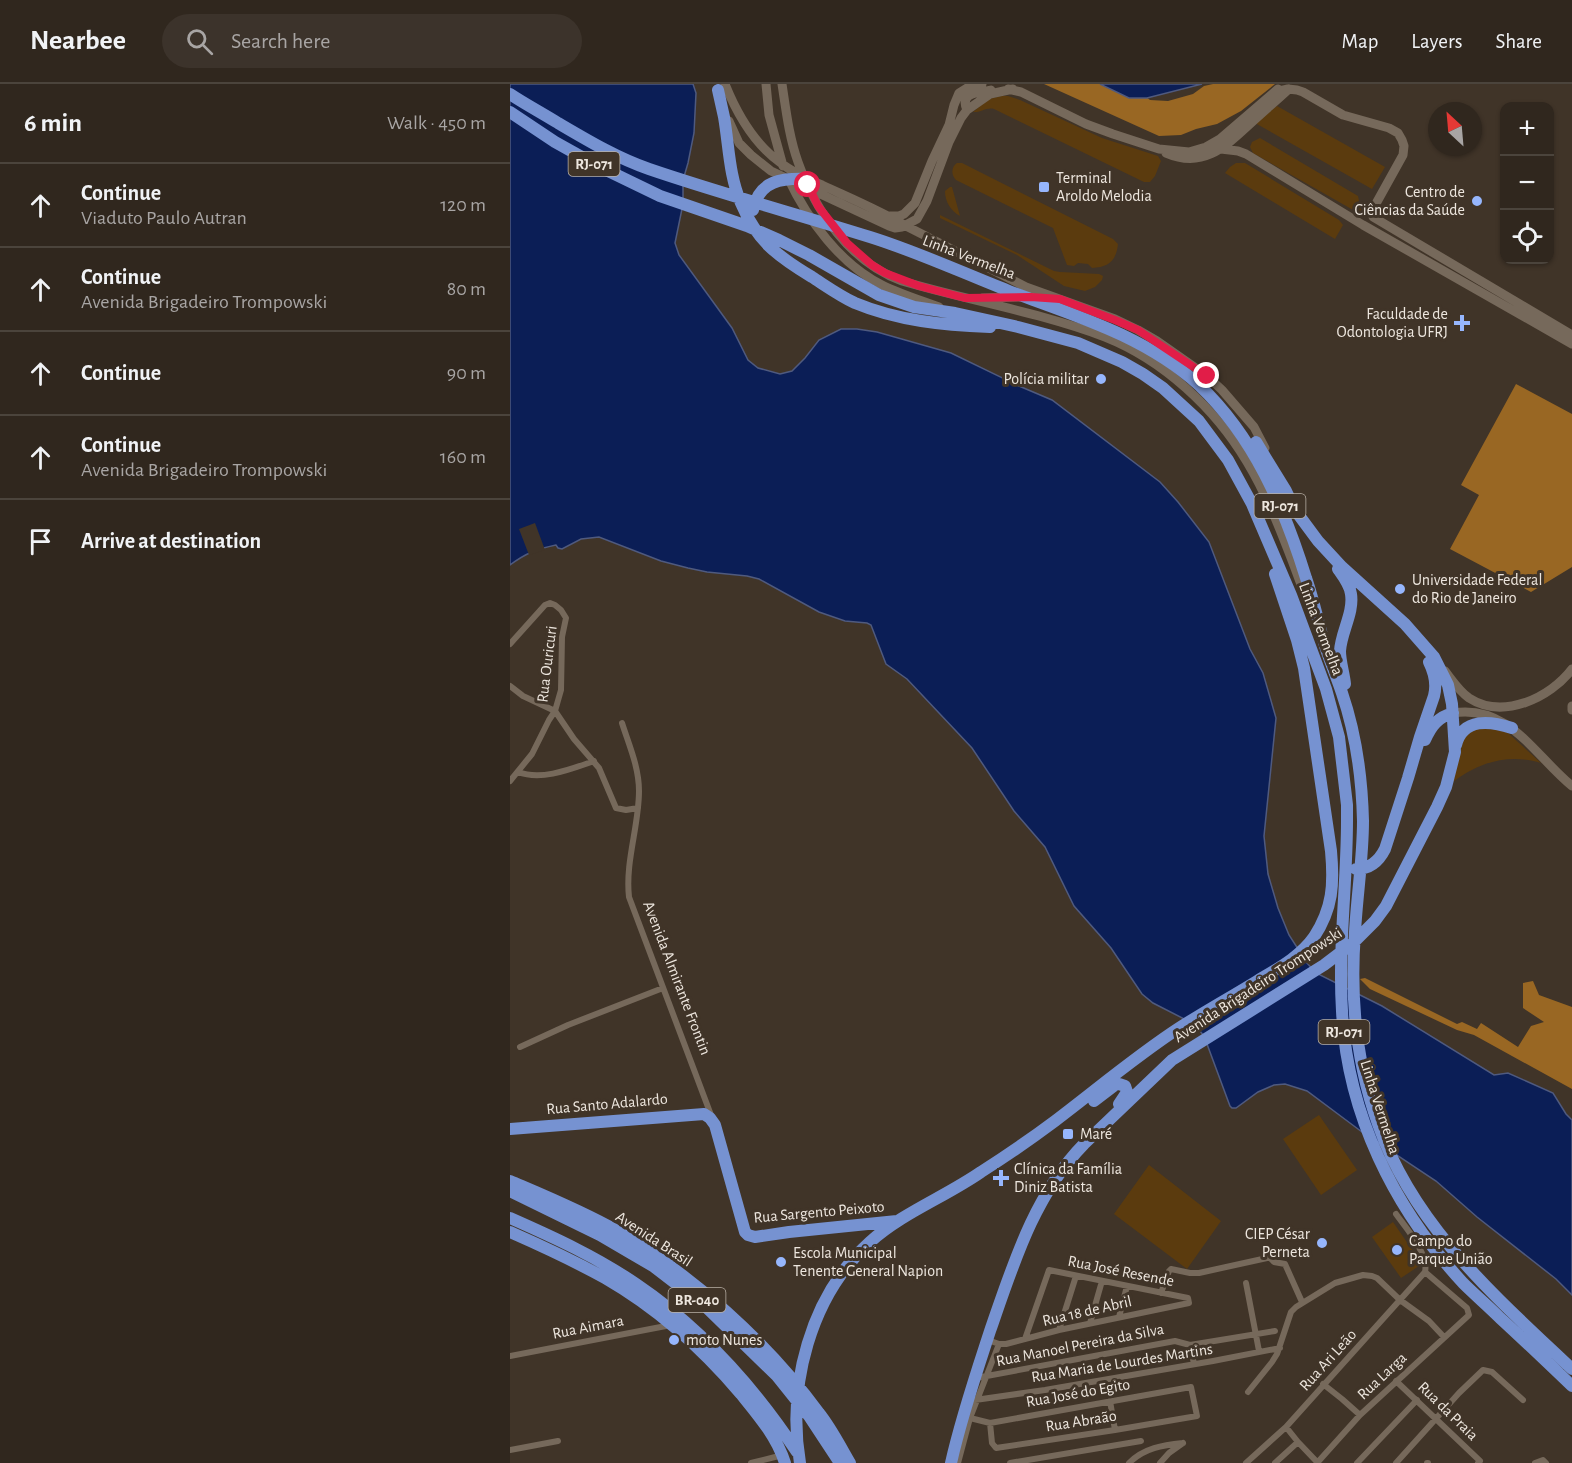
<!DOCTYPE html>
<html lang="en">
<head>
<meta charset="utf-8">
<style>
	:root { --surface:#30271e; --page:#3c332b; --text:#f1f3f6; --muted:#a8a5a4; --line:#4b443c }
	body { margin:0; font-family:"Alegreya Sans",sans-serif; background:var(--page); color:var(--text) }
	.controls { position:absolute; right:18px; top:18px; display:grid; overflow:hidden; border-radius:12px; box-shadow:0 2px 4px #0004 }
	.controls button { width:54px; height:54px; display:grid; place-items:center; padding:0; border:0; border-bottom:2px solid var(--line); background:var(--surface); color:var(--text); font:30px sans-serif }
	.compass { position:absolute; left:918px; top:18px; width:54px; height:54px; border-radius:50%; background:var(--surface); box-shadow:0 2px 4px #0004; rotate:334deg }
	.stop { position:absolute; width:18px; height:18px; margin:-14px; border:4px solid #e11d48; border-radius:50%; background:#fff }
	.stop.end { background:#e11d48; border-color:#fff; box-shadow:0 2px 6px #0008 }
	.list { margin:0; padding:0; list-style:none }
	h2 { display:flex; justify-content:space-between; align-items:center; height:78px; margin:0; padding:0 24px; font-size:26px }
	h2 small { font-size:20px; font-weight:400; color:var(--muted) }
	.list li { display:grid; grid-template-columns:39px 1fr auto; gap:18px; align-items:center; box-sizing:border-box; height:84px; padding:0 24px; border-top:2px solid var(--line) }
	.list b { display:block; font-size:22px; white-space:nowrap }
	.list p { margin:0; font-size:20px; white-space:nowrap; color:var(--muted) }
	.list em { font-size:20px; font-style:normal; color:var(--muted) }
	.icon { flex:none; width:33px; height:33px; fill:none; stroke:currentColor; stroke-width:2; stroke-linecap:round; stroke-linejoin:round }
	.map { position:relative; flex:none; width:1062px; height:1379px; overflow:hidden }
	header { display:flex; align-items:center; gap:36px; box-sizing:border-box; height:84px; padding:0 30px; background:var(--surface); border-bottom:2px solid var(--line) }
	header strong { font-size:28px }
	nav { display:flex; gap:33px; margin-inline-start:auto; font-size:21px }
	.search { width:420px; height:54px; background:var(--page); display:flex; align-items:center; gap:15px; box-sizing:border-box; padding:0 21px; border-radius:33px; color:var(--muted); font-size:22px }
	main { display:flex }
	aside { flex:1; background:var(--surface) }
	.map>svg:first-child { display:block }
	.green { fill:#5b3b0e }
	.forest { fill:#996723 }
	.water { fill:#0b1e56; stroke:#4f5a7f; stroke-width:1.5 }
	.pier { fill:#403428 }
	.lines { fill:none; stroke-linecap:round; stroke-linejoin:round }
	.street { stroke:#76695b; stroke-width:6 }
	.secondary { stroke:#76695b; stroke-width:9 }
	.highway { stroke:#7692d1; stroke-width:12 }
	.route { stroke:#e11d48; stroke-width:8 }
	.poi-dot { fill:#96b6fd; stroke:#403428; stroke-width:2 }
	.labels { text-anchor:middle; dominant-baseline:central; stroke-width:6; stroke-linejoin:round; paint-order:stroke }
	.shield { fill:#403428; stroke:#b9b1a7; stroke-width:1.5 }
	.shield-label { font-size:15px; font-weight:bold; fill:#ede6de }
	.poi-label { font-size:16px; fill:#ede6de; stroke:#403428; text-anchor:start }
	.street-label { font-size:16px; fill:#ede6de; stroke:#403428 }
</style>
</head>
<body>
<header>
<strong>Nearbee</strong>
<div class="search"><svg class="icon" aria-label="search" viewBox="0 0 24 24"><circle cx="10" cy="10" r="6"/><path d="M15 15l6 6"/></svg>Search here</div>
<nav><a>Map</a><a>Layers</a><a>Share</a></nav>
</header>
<main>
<aside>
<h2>6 min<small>Walk · 450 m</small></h2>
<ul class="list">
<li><svg class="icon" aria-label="ahead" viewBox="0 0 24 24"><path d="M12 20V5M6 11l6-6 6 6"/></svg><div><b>Continue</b><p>Viaduto Paulo Autran</p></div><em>120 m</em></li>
<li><svg class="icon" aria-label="ahead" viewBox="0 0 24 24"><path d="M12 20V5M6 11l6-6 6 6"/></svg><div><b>Continue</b><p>Avenida Brigadeiro Trompowski</p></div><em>80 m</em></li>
<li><svg class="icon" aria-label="ahead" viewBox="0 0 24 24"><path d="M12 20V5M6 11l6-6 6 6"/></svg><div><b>Continue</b></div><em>90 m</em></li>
<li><svg class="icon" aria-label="ahead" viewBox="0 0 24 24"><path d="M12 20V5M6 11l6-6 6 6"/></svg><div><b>Continue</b><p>Avenida Brigadeiro Trompowski</p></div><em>160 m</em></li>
<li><svg class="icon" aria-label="arrive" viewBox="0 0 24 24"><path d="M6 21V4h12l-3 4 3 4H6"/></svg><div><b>Arrive at destination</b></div></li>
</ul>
</aside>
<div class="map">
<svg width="1062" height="1379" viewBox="0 0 1062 1379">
	<rect width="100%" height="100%" fill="#403428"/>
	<path class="green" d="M492 12H498L510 16 592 54 648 72 651 77 645 92 640 98H634L484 25C476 23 471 29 463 28L479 15Z
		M767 22 875 83 862 105 745 39Z
		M750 54 848 112 852 131 743 69 740 63 742 58Z
		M447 79H452L603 155 608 160C606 178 598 183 582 184L578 180 568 179 564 182 557 181 543 144 446 96C441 91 441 83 447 79Z
		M726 79H735L829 136 833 141 825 155 715 89 720 83Z
		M440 103H442L450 132C441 127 435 118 435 107Z
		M430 131 544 187 550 188 589 190 593 192 592 196 585 203 575 207 554 202 507 171 430 134Z
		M966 644 989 645 998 649 1031 679C999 669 969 678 943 698L955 649Z
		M809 1031 847 1086 811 1111 773 1055Z
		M639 1081 711 1137 677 1185 604 1130Z
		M883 1138 912 1180 891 1194 862 1153Z"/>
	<path class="forest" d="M534 0H619L640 16 658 17 683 10 694 2 703 0H765L731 27 707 40 686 45 671 51 649 52Z
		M1006 300 1062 330V483L1021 508 940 465 969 411 951 401Z
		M855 894 947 940 952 938 967 945 971 939 1008 963 1021 942 1034 938 1013 924V899L1023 897 1029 911 1062 923V1005L964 951 947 946 860 905 850 895Z"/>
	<path class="water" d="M0 0H183L186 9 184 49 178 79 173 96V120L165 159 169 171 222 244 238 276 248 284 270 290 282 287 295 274 309 256 331 245H347L367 248 441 269 509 302 542 316 650 398 668 418 699 458 740 565 753 589 766 634 754 752 758 790 768 824 779 851 797 879 806 889 872 922 984 991 998 989 1043 1009 1056 1030 1062 1036V1211L1046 1195 967 1133 926 1097 852 1048 797 1007 775 1000 764 1001 748 1008 726 1024H722L720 1022 694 952 684 940 643 919 632 910 601 864 564 822 535 763 504 727 462 664 397 595 376 580 361 541 357 539 335 537 309 528 249 495 237 492 197 488 178 484 151 477 89 453 71 455 52 465 48 464 46 461C27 465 16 469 0 481Z
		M590 0H692L637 14H619Z"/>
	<path class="pier" d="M25 439 35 466 19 471 9 445Z"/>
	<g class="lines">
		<path class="street" d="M0 560 35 521 40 519 45 521 51 526 56 534 52 553 51 606 45 627 39 636 22 670 0 697
			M0 602 13 612 45 627 64 655 89 684 106 724 116 726 128 724
			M112 639C119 661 129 683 129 707 129 742 115 778 119 813L201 1031
			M8 688C32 697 61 685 84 677
			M10 963 58 941 153 904
			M886 1130C896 1144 919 1170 915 1188
			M736 1199 749 1267
			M651 1209 659 1187 661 1185 680 1189H689L757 1174H760L764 1178 775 1180 792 1218
			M609 1233 617 1202
			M580 1239 592 1197
			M549 1246 566 1192
			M478 1256 489 1260H496L549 1246 679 1219 678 1214 539 1186 515 1255
			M680 1261 684 1280
			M0 1272 161 1241
			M466 1294 665 1257 680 1261 765 1247
			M886 1297 970 1377 968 1379
			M813 1300 832 1315 850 1331
			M738 1308 762 1278 767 1270 781 1228 786 1223 825 1199 853 1191 862 1192 867 1194 890 1216 919 1237 934 1253
			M458 1317 535 1306 703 1277 770 1264
			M600 1317 605 1346
			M460 1334 480 1339 681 1303 687 1332 605 1346 486 1364 482 1359 480 1339
			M776 1343 788 1358 808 1379
			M0 1366 48 1357
			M241 1379 273 1371
			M448 1379 460 1334 489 1260
			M500 1379 631 1357
			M619 1379C634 1364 653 1361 673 1359
			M650 1379 659 1369 673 1359
			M736 1379 776 1343 915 1188
			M765 1379 788 1358
			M807 1379 850 1331 959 1231 957 1224 915 1188
			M847 1379 907 1316
			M886 1379 949 1309 973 1286 982 1288 1013 1316
			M917 1379H918
			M1025 1379 1033 1376 1036 1379"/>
		<path class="secondary" d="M215 0C227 30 244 60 271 79 283 89 298 95 312 101 340 114 369 126 396 142L516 203 605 235 628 246 647 257 697 292 712 306 744 343 755 364
			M256 0 259 31 273 82
			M272 0C276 26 279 53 288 78 306 128 340 178 392 197 460 217 529 228 595 253 653 276 705 324 737 378 764 423 781 475 800 524
			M498 5 511 8 576 40 603 50 649 65 679 68 696 63 710 55 768 5
			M765 8 778 5 787 6 793 8 833 31 879 44 888 49 892 56 894 62 893 71 863 125V133L1062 251
			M457 26C449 8 469 9 481 6
			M219 37 229 59 241 71 261 87 379 142 385 144 392 143 407 135 417 117 439 58 451 34 457 26 480 10 503 5
			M711 65 728 67 736 70 853 141 1062 260
			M656 69C693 85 715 63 740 40 753 28 766 17 779 5
			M278 94C298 136 330 180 372 201 390 210 410 216 429 223
			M380 132H389L394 130 405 119 422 77 439 41 444 21 449 9 457 4 472 0
			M472 214 509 213
			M935 587C942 596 949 607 959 614 993 636 1040 614 1062 585
			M1062 622V626
			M943 629C999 620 1025 672 1062 702"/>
		<path class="highway" d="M208 6C210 15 212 24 214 33 219 62 219 92 231 119 247 157 267 172 302 193 316 202 330 212 345 219 388 237 434 241 480 243
			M0 10C15 20 32 29 48 39 77 56 107 74 139 85 212 110 287 130 360 153 408 168 453 189 499 207 566 232 635 252 689 301 744 353 774 423 796 494 804 517 809 542 816 565 821 580 827 594 832 609 846 650 852 694 853 737 853 774 847 811 845 848 840 913 846 978 868 1040 904 1143 986 1213 1062 1285
			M0 28 45 58 88 82 150 112 237 142 269 156 299 171 369 211 404 223 445 229 508 243 568 259 612 278 633 290 653 304 689 337 718 376 742 420 781 511 816 605 829 653 837 721V737C837 800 828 864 832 927 837 1030 884 1124 953 1199 965 1211 978 1222 990 1234 1014 1256 1038 1279 1062 1302
			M243 126C249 96 272 94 298 95
			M828 485C833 492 840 501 841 510 844 529 831 548 830 567 830 578 834 589 835 600
			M915 656C921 642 928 633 943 629
			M946 661C953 633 981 637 1002 644
			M846 785C860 785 869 777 875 765L898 694 910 653 924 612C927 600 925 590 919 578
			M584 1017 605 1001 609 1000 615 1002 617 1008 609 1020
			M0 1045 194 1030 200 1034 205 1041 235 1148 238 1151 245 1153 279 1148 387 1137
			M0 1097C35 1112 74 1128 107 1147 184 1193 255 1256 309 1329 321 1344 330 1362 340 1379
			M0 1107 90 1151 119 1168 143 1182 195 1222 267 1292 299 1332 330 1379
			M0 1134C43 1153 87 1173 126 1200 191 1244 244 1303 287 1368
			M0 1148C32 1162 64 1177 95 1194 147 1224 192 1264 231 1310 248 1331 267 1353 275 1379
			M290 1379C277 1302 300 1212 360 1158 392 1129 435 1113 471 1088 496 1072 521 1055 545 1037 586 1006 626 972 669 944 694 928 721 913 747 897 767 885 790 873 804 853 823 824 824 800 821 767L794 584 787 556 765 490
			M441 1379C451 1334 466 1290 480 1247 503 1181 524 1111 574 1060L662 976 814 881 843 859 865 837 876 822 927 723 936 703 945 668 942 620 938 601 924 573 895 540 832 483 808 457 785 426 776 407 746 358"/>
	</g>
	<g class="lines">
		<path class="route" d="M298 101 308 122 337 159 362 181 375 189 409 202 455 214 521 213 550 215 605 236 628 246 697 292"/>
	</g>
	<g class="poi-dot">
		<rect x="528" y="97" width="12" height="12" rx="3"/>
		<circle cx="967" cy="117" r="6"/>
		<path d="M949 230h6v6h6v6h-6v6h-6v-6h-6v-6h6z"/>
		<circle cx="591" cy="295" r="6"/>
		<circle cx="890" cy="505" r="6"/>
		<rect x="552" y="1044" width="12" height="12" rx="3"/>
		<path d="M488 1085h6v6h6v6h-6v6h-6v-6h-6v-6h6z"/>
		<circle cx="812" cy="1159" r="6"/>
		<circle cx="887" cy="1166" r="6"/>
		<circle cx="271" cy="1178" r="6"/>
		<circle cx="164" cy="1256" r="6"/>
	</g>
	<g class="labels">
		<g class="shield">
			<rect x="58.5" y="68" width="51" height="24" rx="4.5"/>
			<rect x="744.5" y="410" width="51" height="24" rx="4.5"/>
			<rect x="808.5" y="936" width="51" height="24" rx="4.5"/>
			<rect x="158.5" y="1204" width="57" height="24" rx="4.5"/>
		</g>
		<g class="shield-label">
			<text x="84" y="80">RJ-071</text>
			<text x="770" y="422">RJ-071</text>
			<text x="834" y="948">RJ-071</text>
			<text x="187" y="1216">BR-040</text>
		</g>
		<g class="poi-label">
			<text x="546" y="94">Terminal<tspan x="546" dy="18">Aroldo Melodia</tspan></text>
			<text x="955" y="108" text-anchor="end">Centro de<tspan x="955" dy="18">Ciências da Saúde</tspan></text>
			<text x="938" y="230" text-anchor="end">Faculdade de<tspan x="938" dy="18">Odontologia UFRJ</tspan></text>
			<text x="579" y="295" text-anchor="end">Polícia militar</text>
			<text x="902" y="496">Universidade Federal<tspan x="902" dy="18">do Rio de Janeiro</tspan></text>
			<text x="570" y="1050">Maré</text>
			<text x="504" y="1085">Clínica da Família<tspan x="504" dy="18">Diniz Batista</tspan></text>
			<text x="800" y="1150" text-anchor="end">CIEP César<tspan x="800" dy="18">Perneta</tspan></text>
			<text x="899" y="1157">Campo do<tspan x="899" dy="18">Parque União</tspan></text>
			<text x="283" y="1169">Escola Municipal<tspan x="283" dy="18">Tenente General Napion</tspan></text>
			<text x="176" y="1256">moto Nunes</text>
		</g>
		<g class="street-label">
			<text transform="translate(459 173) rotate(21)">Linha Vermelha</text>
			<text transform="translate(811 545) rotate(69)">Linha Vermelha</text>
			<text transform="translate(37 580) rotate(-83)">Rua Ouricuri</text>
			<text transform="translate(167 894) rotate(69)">Avenida Almirante Frontin</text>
			<text transform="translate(748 901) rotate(-33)">Avenida Brigadeiro Trompowski</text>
			<text transform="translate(97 1020) rotate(-5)">Rua Santo Adalardo</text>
			<text transform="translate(870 1023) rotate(72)">Linha Vermelha</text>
			<text transform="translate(309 1128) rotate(-5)">Rua Sargento Peixoto</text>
			<text transform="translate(144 1155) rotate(33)">Avenida Brasil</text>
			<text transform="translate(611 1187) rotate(11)">Rua José Resende</text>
			<text transform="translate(577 1227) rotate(-13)">Rua 18 de Abril</text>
			<text transform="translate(78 1243) rotate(-11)">Rua Aimara</text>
			<text transform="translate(570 1261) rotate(-11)">Rua Manoel Pereira da Silva</text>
			<text transform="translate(818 1276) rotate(-48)">Rua Ari Leão</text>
			<text transform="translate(612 1279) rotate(-9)">Rua Maria de Lourdes Martins</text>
			<text transform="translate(872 1292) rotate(-43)">Rua Larga</text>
			<text transform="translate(568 1309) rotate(-10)">Rua José do Egito</text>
			<text transform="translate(938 1327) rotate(44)">Rua da Praia</text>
			<text transform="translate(571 1337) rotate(-9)">Rua Abraão</text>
		</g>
	</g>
</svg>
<div class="controls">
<button>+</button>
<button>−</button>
<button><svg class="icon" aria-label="locate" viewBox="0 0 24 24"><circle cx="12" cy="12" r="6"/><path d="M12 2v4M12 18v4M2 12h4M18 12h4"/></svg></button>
</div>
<svg class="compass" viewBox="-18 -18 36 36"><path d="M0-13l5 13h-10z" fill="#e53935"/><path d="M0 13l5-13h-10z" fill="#a8a5a4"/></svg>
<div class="stop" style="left:298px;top:101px"></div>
<div class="stop end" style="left:697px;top:292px"></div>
</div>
</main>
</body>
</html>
